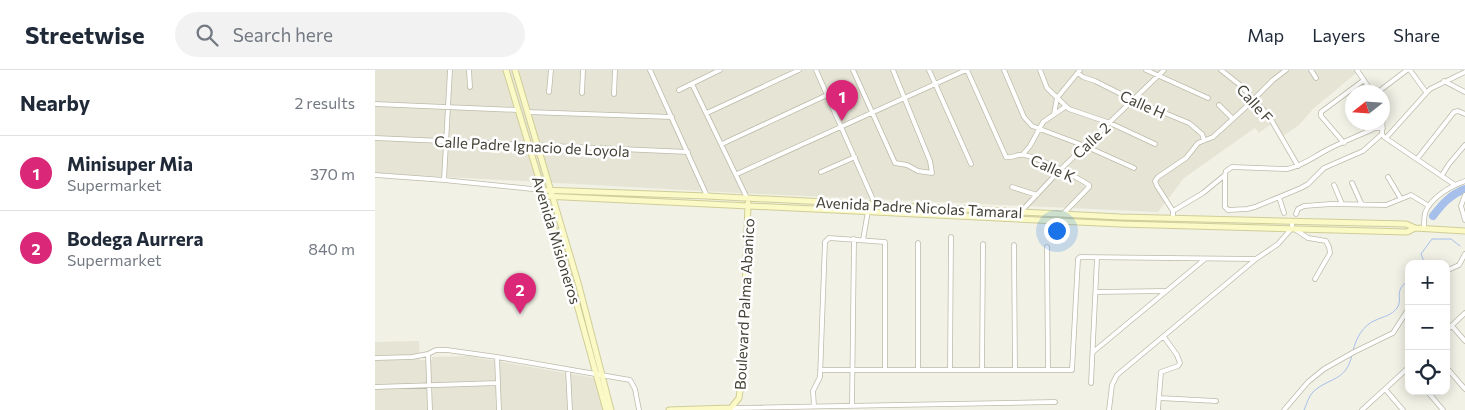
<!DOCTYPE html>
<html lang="en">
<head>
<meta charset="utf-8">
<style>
	:root { --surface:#fff; --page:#f2f2f3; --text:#1f2937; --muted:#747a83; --line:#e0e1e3; --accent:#db2777 }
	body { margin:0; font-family:Commissioner,sans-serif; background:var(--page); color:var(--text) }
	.controls { position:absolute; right:15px; bottom:15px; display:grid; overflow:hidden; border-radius:10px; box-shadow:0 2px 12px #0003 }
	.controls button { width:45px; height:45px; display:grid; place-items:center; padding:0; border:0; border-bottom:1px solid var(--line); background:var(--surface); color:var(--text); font:25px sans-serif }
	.compass { position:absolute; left:970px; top:15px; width:45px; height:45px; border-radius:50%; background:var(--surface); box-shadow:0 2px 12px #0003; rotate:253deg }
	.you { position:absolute; left:681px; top:160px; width:18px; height:18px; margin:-12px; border:4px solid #fff; border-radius:50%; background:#1a73e8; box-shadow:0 0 0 8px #1a73e833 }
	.badge { display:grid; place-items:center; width:32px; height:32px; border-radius:50%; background:var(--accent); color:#fff; font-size:16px; font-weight:700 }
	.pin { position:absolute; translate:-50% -41px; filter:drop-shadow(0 1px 2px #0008) }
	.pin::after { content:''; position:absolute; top:26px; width:18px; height:15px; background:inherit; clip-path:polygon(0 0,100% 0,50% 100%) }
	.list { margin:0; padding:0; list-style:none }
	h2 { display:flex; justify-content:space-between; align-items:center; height:65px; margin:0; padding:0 20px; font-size:21px }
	h2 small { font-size:16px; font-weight:400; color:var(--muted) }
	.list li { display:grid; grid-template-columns:32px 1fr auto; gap:15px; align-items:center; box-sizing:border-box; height:75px; padding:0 20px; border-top:1px solid var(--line) }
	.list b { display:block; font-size:19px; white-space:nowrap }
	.list p { margin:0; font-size:16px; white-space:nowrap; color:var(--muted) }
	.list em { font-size:16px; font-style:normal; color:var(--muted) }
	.icon { flex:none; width:28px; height:28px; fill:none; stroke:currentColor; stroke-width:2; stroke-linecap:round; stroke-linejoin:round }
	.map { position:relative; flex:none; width:1090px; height:340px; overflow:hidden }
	header { display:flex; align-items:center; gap:30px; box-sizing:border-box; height:70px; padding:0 25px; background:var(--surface); border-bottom:1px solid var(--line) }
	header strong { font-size:24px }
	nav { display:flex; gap:28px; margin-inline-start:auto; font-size:18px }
	.search { width:350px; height:45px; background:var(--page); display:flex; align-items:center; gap:12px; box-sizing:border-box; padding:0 18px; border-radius:28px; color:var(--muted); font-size:19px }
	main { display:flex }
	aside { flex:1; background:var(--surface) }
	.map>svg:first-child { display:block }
	.residential { fill:#e6e4d5 }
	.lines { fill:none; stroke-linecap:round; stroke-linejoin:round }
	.stream { stroke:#a6c0eb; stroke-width:1 }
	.river { stroke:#a6c0eb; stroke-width:8 }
	.street-casing { stroke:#bdbbaa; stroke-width:5.5 }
	.secondary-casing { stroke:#cfcd98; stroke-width:7 }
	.street { stroke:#fff; stroke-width:4 }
	.secondary { stroke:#fbfac7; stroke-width:5 }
	.labels { text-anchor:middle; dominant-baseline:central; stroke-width:5; stroke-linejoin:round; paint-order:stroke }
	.street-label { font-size:15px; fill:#444236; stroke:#fff }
</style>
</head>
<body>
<header>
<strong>Streetwise</strong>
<div class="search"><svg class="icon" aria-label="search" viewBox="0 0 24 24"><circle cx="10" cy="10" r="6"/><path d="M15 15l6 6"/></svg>Search here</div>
<nav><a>Map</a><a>Layers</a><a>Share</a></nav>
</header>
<main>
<aside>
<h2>Nearby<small>2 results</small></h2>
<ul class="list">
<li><span class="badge">1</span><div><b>Minisuper Mia</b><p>Supermarket</p></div><em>370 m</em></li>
<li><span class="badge">2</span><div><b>Bodega Aurrera</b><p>Supermarket</p></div><em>840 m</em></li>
</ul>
</aside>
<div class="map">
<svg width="1090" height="340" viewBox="0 0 1090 340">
	<rect width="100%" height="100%" fill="#f2f1e6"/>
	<path class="residential" d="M0 0H985L938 39 924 55 908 66 900 51 884 63 880 58 809 108 783 142 364 123 0 103Z
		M44 271 45 290H57V287L93 286 220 308 229 340H0V272Z"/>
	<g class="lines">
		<path class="stream" d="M1050 194 1046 184 1057 169H1076L1085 176
			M978 281C981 268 988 255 1001 250 1009 246 1016 246 1022 238 1029 227 1017 222 1034 210
			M929 340C932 334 933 327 938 322 954 307 971 312 977 285"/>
		<path class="river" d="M1058 146C1067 134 1076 124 1090 119"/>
		<defs>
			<path id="street" d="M94 0 95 17
				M275 0 332 126
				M441 0 500 134V141
				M478 0 520 93 532 95 543 101 557 103 555 91 518 0
				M554 0 596 94
				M592 0 631 87C637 89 643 83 649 85 662 87 704 108 714 115V117L688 144
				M629 0 649 47 657 56 710 76 759 98
				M665 0 672 18 694 39 735 53 780 74
				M771 0 833 28
				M846 0 865 15 894 46 923 96
				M936 0 941 8
				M982 0 997 22
				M1035 0 1051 22
				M703 3 708 7 720 11 758 30 814 53 827 64 829 70
				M1069 11 1090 22
				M317 14 372 128
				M304 20 345 0
				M174 22 176 0
				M1003 22 1032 0
				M207 23 208 0
				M239 24 240 0
				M0 34 143 40
				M844 35 858 49
				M152 42 297 47
				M332 43 424 0
				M679 44 682 28 705 0
				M1008 44 1007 64 1009 67 1080 115
				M1007 64 988 81 949 98 933 114 926 118 880 137 872 139 853 140 850 137V105L851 101 857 97 912 99C927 96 937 88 950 81 966 72 984 66 1000 58H1008
				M0 68 313 82
				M1011 68 1055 19 1090 2
				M969 73 946 46V42L989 10
				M347 74 452 25
				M648 84 655 76 668 52 690 37
				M1042 89 1079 42 1083 41 1090 44
				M446 102 480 87
				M362 104 591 0
				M0 105 69 110 167 120
				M1067 105 1074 94 1090 75
				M1013 107 1026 129
				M69 110 75 0
				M977 113 987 135
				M959 115 967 134
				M637 117 662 125
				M1090 125 1086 136 1090 150
				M904 127 909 143
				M798 141 782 116 780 111 783 107 811 88 823 73 838 67 872 36 898 10 911 0
				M921 144 923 139 929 136 956 134 1011 135 1036 125 1054 136
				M798 148V141L828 123 850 105
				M639 149 685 100 789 0
				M1049 159C1049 154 1049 148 1050 143 1056 127 1076 116 1090 111
				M921 160 933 168 951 171 954 177 955 183 940 209
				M488 170 493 141
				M639 175 640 300
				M672 177 673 300
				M1071 201 1084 195 1090 184
				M721 222 790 221
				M1077 256 1090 271
				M1071 261 1090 243
				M718 282 830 189
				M53 284 55 340
				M122 287 124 340
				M0 288 37 287 53 284 61 280H72L122 287 255 310 260 319 264 340
				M1071 297 1090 319
				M193 300 195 340
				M445 300H697L703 189 705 187 881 189
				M543 300V173
				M575 300 576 167
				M607 300 608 174
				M716 313 722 188
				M0 317 123 313
				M1010 319 1028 340
				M1052 321 1068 340
				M784 328 841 331
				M439 336 438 321 445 307 450 172 454 168 510 172V300
				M477 336 479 169
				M356 338 680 332
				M734 340 737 315 742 305 881 189 903 174 917 158V151
				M783 340 786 302 803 296 805 293 802 285 789 267
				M909 340 933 312 949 299 979 282 1018 263 1034 238
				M987 340 1034 297"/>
			<path id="secondary" d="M131 0 201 231 231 340
				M140 0 204 216 236 340
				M167 120 332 126 745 147 1031 154 1040 158
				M169 126 745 154 1032 162 1040 158 1090 161
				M294 340 356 338 364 328 367 306 373 133"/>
		</defs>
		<use href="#street" class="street-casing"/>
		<use href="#secondary" class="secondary-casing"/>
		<use href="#street" class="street"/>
		<use href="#secondary" class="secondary"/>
	</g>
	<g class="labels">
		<g class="street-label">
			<text transform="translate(880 33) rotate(48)">Calle F</text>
			<text transform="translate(768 34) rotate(24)">Calle H</text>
			<text transform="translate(716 70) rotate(-43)">Calle 2</text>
			<text transform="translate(157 76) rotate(3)">Calle Padre Ignacio de Loyola</text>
			<text transform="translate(678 98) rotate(24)">Calle K</text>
			<text transform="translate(544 137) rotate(3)">Avenida Padre Nicolas Tamaral</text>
			<text transform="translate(182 170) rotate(73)">Avenida Misioneros</text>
			<text transform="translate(369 234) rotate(-87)">Boulevard Palma Abanico</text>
		</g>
	</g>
</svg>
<div class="controls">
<button>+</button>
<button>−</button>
<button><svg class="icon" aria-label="locate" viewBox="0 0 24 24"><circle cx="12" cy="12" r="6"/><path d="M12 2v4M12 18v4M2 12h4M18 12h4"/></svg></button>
</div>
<svg class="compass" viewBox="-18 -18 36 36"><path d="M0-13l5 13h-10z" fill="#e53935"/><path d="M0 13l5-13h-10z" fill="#747a83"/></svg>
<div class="you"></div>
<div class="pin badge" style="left:467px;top:51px">1</div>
<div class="pin badge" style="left:145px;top:244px">2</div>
</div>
</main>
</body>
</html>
